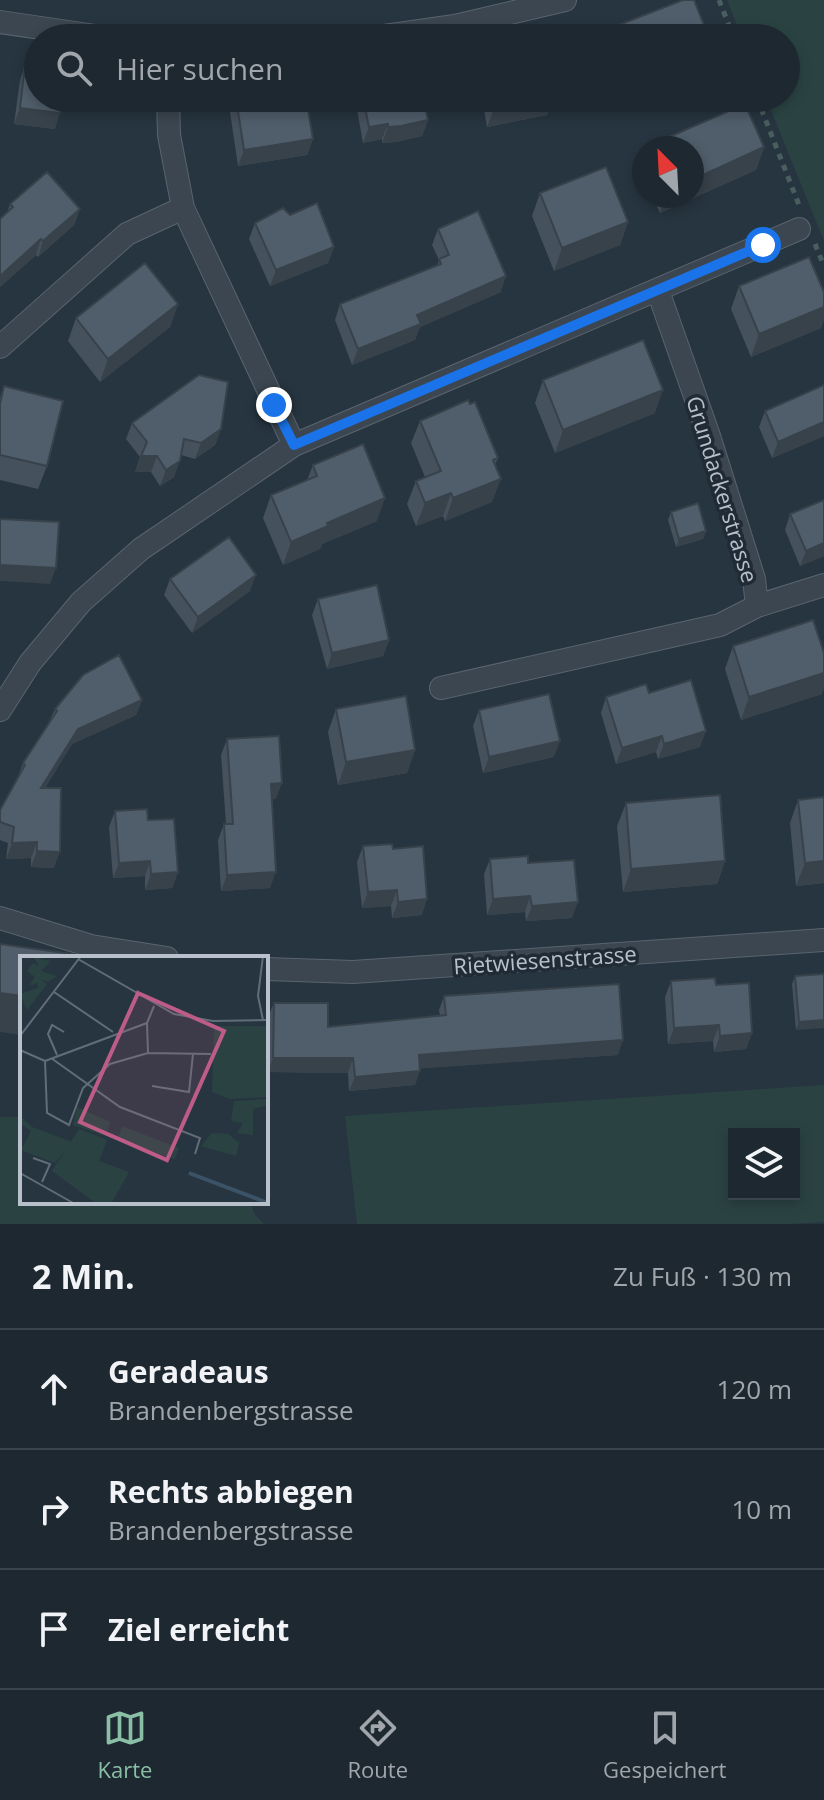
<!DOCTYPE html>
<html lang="de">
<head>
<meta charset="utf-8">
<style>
	:root { --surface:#1d2830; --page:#2a343c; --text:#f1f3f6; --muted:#a0a6ab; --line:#3b444c; --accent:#8abfa5 }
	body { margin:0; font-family:"Open Sans",sans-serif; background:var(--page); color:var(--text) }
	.controls { position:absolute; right:24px; bottom:24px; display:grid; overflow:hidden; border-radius:0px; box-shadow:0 4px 12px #0003 }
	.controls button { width:72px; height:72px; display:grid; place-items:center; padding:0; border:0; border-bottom:2px solid var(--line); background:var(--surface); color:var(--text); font:40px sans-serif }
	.compass { position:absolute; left:632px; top:136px; width:72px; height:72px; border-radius:50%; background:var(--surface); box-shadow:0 4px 12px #0003; rotate:336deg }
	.stop { position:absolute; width:24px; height:24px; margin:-18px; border:6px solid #1a73e8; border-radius:50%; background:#fff }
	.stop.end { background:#1a73e8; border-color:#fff; box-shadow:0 2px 8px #0008 }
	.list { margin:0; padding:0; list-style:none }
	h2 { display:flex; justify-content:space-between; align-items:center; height:104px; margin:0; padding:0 32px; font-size:34px }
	h2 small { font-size:26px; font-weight:400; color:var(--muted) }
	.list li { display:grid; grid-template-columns:52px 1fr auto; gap:24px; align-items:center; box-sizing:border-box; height:120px; padding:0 32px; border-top:2px solid var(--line) }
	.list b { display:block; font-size:30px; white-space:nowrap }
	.list p { margin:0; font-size:26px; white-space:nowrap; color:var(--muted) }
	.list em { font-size:26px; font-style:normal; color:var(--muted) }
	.icon { flex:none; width:44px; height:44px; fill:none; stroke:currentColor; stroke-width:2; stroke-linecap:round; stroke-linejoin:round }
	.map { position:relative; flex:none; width:824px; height:1224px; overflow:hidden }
	.search { position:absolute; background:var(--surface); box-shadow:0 4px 12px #0003; left:24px; right:24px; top:24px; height:88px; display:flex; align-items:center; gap:20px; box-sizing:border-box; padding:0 28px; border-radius:44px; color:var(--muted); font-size:30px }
	.sheet { height:464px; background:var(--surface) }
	nav { display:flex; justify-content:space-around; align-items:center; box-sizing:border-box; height:112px; border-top:2px solid var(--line); background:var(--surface); font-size:22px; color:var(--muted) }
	nav a { display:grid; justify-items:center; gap:4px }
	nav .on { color:var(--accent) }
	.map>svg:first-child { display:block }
	.green { fill:#2a4342; fill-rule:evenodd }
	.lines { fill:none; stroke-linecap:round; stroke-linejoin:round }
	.minor-casing { stroke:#59646e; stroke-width:24 }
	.path { stroke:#495f5f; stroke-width:5; stroke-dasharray:6 6; stroke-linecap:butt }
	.minor { stroke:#3b4650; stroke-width:22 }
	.wall { fill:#45515c }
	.shaded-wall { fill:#38424b }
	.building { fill:#505e6b; stroke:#38424b; stroke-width:2 }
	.route { stroke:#1a73e8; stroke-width:10 }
	.labels { text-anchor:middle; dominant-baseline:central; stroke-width:7; stroke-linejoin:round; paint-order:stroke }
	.street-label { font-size:22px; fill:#b8c1cb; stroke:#202b36 }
	.inset-river { fill:none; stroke:#3b5367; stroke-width:4 }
	.inset-road { fill:none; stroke:#616d78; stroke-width:2 }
	.view { fill:#be5c88; fill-opacity:0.15; stroke:#be5c88; stroke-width:4 }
	.inset-edge { fill:none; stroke:#b8c1cb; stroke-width:4 }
</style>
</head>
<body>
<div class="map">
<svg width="824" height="1224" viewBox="0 0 824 1224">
	<rect width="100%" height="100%" fill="#273540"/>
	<path class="green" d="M727 0H824V241L766 98H786V38H742Z
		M824 1085V1222L790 1224H357L345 1116ZM734 1134H794V1194H734Z
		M0 1117H22V1202H250L255 1215 264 1224H0Z"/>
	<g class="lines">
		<defs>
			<path id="minor" d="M0 22 109 38
				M370 38 455 26 565 0
				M168 98 169 135 183 208 294 445
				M0 347 127 234 183 208
				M757 606 824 585
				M441 688 720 625 757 606 754 579 709 436 658 291
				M0 710 30 663 81 602 141 549 294 445 799 229
				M0 918 91 946 167 958
				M266 969 353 972 824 940"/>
		</defs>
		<use href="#minor" class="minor-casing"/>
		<path class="path" d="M719 0 734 38
			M156 38 158 25
			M757 98 799 205
			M815 244 824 266"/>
		<use href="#minor" class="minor"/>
	</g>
	<path class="wall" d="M25 65 55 129 14 124 20 80Z
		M235 98H306L313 139 307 155 238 166 230 112Z
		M355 98H428V101L426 108 428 120 422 136 396 142 382 143V139L363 143Z
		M482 98H553L547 115 487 127Z
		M745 104 764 147 756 170 660 213 652 196H692V148H647L648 146Z
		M644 158V178L640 169Z
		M540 193 628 222 620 245 554 271 532 216Z
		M10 204 80 209 74 225 38 257 36 255 0 287V219L7 213Z
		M290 215 334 247 328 263 270 286 249 239 255 223Z
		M438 229 501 292 420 327 415 340 352 365 335 320 340 304 437 266 439 260 432 245Z
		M739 286 824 292V319L821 328 751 357 731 309Z
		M178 304 170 327 100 382 68 341 76 318Z
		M543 380 655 413 555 453 535 403Z
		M824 385V436L772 458 759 427 765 411Z
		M4 386 47 466 38 489 0 480V398Z
		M420 421 498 458 495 465 492 502 445 521 443 516 416 526 407 504 416 481 425 477 411 443Z
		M132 423 221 429 215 445 195 459 181 455 174 477 160 486 151 472H135L140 457 126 439Z
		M313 465 377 521 322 544 320 549 283 565 263 518 271 495 307 480Z
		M824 500V556L800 566 785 530 790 514Z
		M671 512 706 531 703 539 676 547 668 520Z
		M170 579 250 591 192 633 164 595Z
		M318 599 389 640 383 656 327 669 312 615Z
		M733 646 822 694 741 720 725 669Z
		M649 693 700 747 658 759 656 752 616 764 601 713 606 697Z
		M142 700 136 715 72 744 45 788 54 868 31 867V858L6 859 8 843 0 840V810L17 779 23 763 49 722 55 709Z
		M336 709 415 750 407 773 338 785 328 732Z
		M479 710 554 757 483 773 473 726Z
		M227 739 276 799H272L270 888 221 891 218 840 224 824H226L221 755Z
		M798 800 824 883 796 886 790 823Z
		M626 803 725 861 717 884 623 892 617 826Z
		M115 811 148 820 178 872 172 888 145 890V876L113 878 109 827Z
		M363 846 393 849 422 915 392 918 391 906 362 908 357 862Z
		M490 859 528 863 572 918 526 921 525 912 487 915 484 874Z
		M824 974 796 1030 792 984 795 976Z
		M671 981 716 985 752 1033 746 1049 714 1052 713 1041 668 1044 665 997Z
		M444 996 618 1055 420 1068 415 1085 349 1091 348 1073 268 1072V1017L274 1003 328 1027 440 1016 439 1010Z"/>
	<path class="shaded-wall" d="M553 99 547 115 487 127 493 111Z
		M20 108 60 113 55 129 14 124Z
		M428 120 422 136 396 142 382 143 388 127Z
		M388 124 382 139 363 143 369 127Z
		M313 139 307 155 238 166 244 150Z
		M764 147 756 170 660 213 666 196H692V180Z
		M80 209 74 225 38 257 43 241Z
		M628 222 620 245 554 271 562 248Z
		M41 239 36 255 0 287V276Z
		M334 247 328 263 270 286 276 270Z
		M506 276 501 292 420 327 415 340 352 365 358 349 417 315Z
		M178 304 170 327 100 382 108 359Z
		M824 307V319L821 328 751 357 759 334Z
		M663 390 655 413 555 453 563 430Z
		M824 422V436L772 458 778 442Z
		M221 429 215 445 195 459 201 443Z
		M141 456H157L151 472H135Z
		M180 461 174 477 160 486 166 470Z
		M501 479 492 502 445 521 453 498Z
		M451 493 443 516 416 526 425 503Z
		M385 498 377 521 322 544 320 549 283 565 291 542 327 523Z
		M706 531 703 539 676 547 679 539Z
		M824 543V556L800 566 806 551Z
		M0 565 56 568 50 584 0 581Z
		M256 575 250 591 192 633 198 617Z
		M389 640 383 656 327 669 332 653Z
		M824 673V688L822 694 741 720 749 697Z
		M142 700 136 715 72 744 35 803 41 788 78 729Z
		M706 731 700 747 658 759 664 744Z
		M662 736 656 752 616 764 622 748Z
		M560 741 554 757 483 773 489 757Z
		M415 750 407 773 338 785 346 762Z
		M282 783 276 799 265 800 271 784Z
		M37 842 31 858 6 859 12 843Z
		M37 851 60 852 54 868 31 867Z
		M150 861 145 876 113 878 119 863Z
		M725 861 717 884 623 892 631 869Z
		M824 861V883L796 886 805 863Z
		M178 872 172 888 145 890 151 874Z
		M276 872 270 888 221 891 227 875Z
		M397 890 391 906 362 908 368 892Z
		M530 896 525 912 487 915 493 899Z
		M427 899 422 915 392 918 398 902Z
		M578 902 572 918 526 921 532 906Z
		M0 993 22 996V1035L0 1032Z
		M824 1020V1028L796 1030 799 1022Z
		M719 1025 713 1041 668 1044 674 1028Z
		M752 1033 746 1049 714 1052 720 1036Z
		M623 1040 618 1055 413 1069 419 1055Z
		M273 1058H353L348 1073 268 1072Z
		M420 1071 415 1085 349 1091 355 1077Z"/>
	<path class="building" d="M683 0H694L709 38H600L598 33Z
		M25 65 38 66V98H62L60 113 20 108Z
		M236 98H306L313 139 244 150Z
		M363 98H428V101L424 102 428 120 401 126 388 127V124L369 127Z
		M491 98H553V99L493 111Z
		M745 104 764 147 692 180V148H649L648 146Z
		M606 167 628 222 562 248 540 193Z
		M47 172 80 209 43 241 41 239 0 276V219L13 207 10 204Z
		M317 203 334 247 276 270 255 223 283 208 290 215Z
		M478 211 506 276 417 315 421 324 358 349 340 304 441 264 439 259 449 255 438 229Z
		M809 257 824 292V307L759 334 739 286Z
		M145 263 178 304 108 359 76 318Z
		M643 340 663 390 563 430 543 380Z
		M199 375 228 382 221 429 201 443 184 439 180 461 166 470 157 456H141L147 442 132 423Z
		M824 385V422L778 442 765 411Z
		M4 386 63 401 47 466 0 455V404Z
		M468 400 470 404 475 402 498 458 493 460 501 479 453 498 451 493 425 503 416 481 441 471 420 421Z
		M363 444 385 498 327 523 328 526 291 542 271 495 317 476 313 465Z
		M824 500V543L806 551 790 514Z
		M698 503 706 531 679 539 671 512Z
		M0 519 59 522 56 568 0 565Z
		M229 537 256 575 198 617 170 579Z
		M377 585 389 640 332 653 318 599Z
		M813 620 824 653V673L749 697 733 646Z
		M119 655 142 700 78 729 41 788H61L60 852 37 851V842L12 843 14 827 0 822V810L25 765 23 763 57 711 55 709 83 675Z
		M691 680 706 731 664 744 662 736 622 748 606 697 646 684 649 693Z
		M549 694 560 741 489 757 479 710Z
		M406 696 415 750 346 762 336 709Z
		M279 736 282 783 271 784 276 872 227 875 224 824H233L227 739Z
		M720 795 725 861 631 869 626 803Z
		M824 797V861L805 863 798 800Z
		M147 809 148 820 174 819 178 872 151 874 150 861 119 863 115 811Z
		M392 844 393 849 423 846 427 899 398 902 397 890 368 892 363 846Z
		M528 856V863L574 860 578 902 532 906 530 896 493 899 490 859Z
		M0 944 100 958H22V996L0 993Z
		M107 955 125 958H107Z
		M824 974V1020L799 1022 795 976Z
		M715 978 716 985 749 983 752 1033 720 1036 719 1025 674 1028 671 981Z
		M619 984 623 1040 419 1055 420 1071 355 1077 353 1058H273L274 1003H328V1027L446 1015 444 996Z"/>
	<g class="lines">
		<path class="route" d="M274 405 294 445 763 245"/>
	</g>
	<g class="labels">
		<g class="street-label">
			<text transform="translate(723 489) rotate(73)">Grundackerstrasse</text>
			<text transform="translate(545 959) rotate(-4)">Rietwiesenstrasse</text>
		</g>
	</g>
	<g transform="translate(20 956)">
		<rect width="248" height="248" fill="#273540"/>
		<path d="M23 0 19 3 31 5 21 15 37 20 28 26 21 23 27 28 7 54 0 38 18 32 17 27 9 30 15 21 7 15 13 7 19 10 13 0ZM194 70H248L247 141 210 143 192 136ZM248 143V149L233 153V179L217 177 223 167 211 165 214 145ZM57 151 90 166 87 177 92 181 98 182 102 170 159 192 155 203 169 208 53 169ZM0 160 12 171 52 186 35 207 1 194 11 175 0 168ZM59 173 87 184 79 205 109 216 91 248H77L32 215ZM192 177 208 178 219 187 216 200 181 190Z" fill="#2a4342"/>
		<path class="inset-river" d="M169 217 248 247"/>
		<path class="inset-road" d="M58 3 154 58 193 65 248 64M34 36 93 76M243 64 238 40 243 0M0 80 61 0M0 94 25 105M128 97 127 67 134 50M37 99 28 78 32 69 44 76M31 102 100 151 180 182 175 198M25 105 27 157 49 169 63 132 90 108 128 97 191 98M25 105 127 67M132 130 169 136 173 98M13 202 30 208 22 226M0 217 55 248"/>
		<path class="view" d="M118 37 204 75 147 204 60 166Z"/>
		<rect width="248" height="248" class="inset-edge"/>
	</g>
</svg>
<div class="controls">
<button><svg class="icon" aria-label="layers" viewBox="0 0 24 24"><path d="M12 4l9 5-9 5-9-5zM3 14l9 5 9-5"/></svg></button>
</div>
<svg class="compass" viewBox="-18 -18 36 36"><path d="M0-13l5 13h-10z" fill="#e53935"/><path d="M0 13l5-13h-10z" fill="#a0a6ab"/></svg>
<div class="stop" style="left:763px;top:245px"></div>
<div class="stop end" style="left:274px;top:405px"></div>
<div class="search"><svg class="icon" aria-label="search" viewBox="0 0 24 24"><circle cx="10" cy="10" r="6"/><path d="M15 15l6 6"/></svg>Hier suchen</div>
</div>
<section class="sheet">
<h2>2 Min.<small>Zu Fuß · 130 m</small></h2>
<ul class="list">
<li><svg class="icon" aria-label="ahead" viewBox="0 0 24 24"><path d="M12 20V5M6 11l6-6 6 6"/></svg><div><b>Geradeaus</b><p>Brandenbergstrasse</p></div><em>120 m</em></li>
<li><svg class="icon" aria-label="right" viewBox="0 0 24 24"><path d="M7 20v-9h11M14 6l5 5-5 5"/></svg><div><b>Rechts abbiegen</b><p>Brandenbergstrasse</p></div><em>10 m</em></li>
<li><svg class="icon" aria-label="arrive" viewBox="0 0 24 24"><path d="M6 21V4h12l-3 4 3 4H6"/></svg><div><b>Ziel erreicht</b></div></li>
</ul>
</section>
<nav>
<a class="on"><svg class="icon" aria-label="map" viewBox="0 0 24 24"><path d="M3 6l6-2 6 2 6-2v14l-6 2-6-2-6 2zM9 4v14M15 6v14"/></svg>Karte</a>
<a><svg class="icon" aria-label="directions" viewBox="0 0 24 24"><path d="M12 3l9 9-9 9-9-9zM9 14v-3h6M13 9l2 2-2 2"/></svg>Route</a>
<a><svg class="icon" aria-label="saved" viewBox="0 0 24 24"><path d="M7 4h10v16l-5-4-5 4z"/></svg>Gespeichert</a>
</nav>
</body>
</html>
